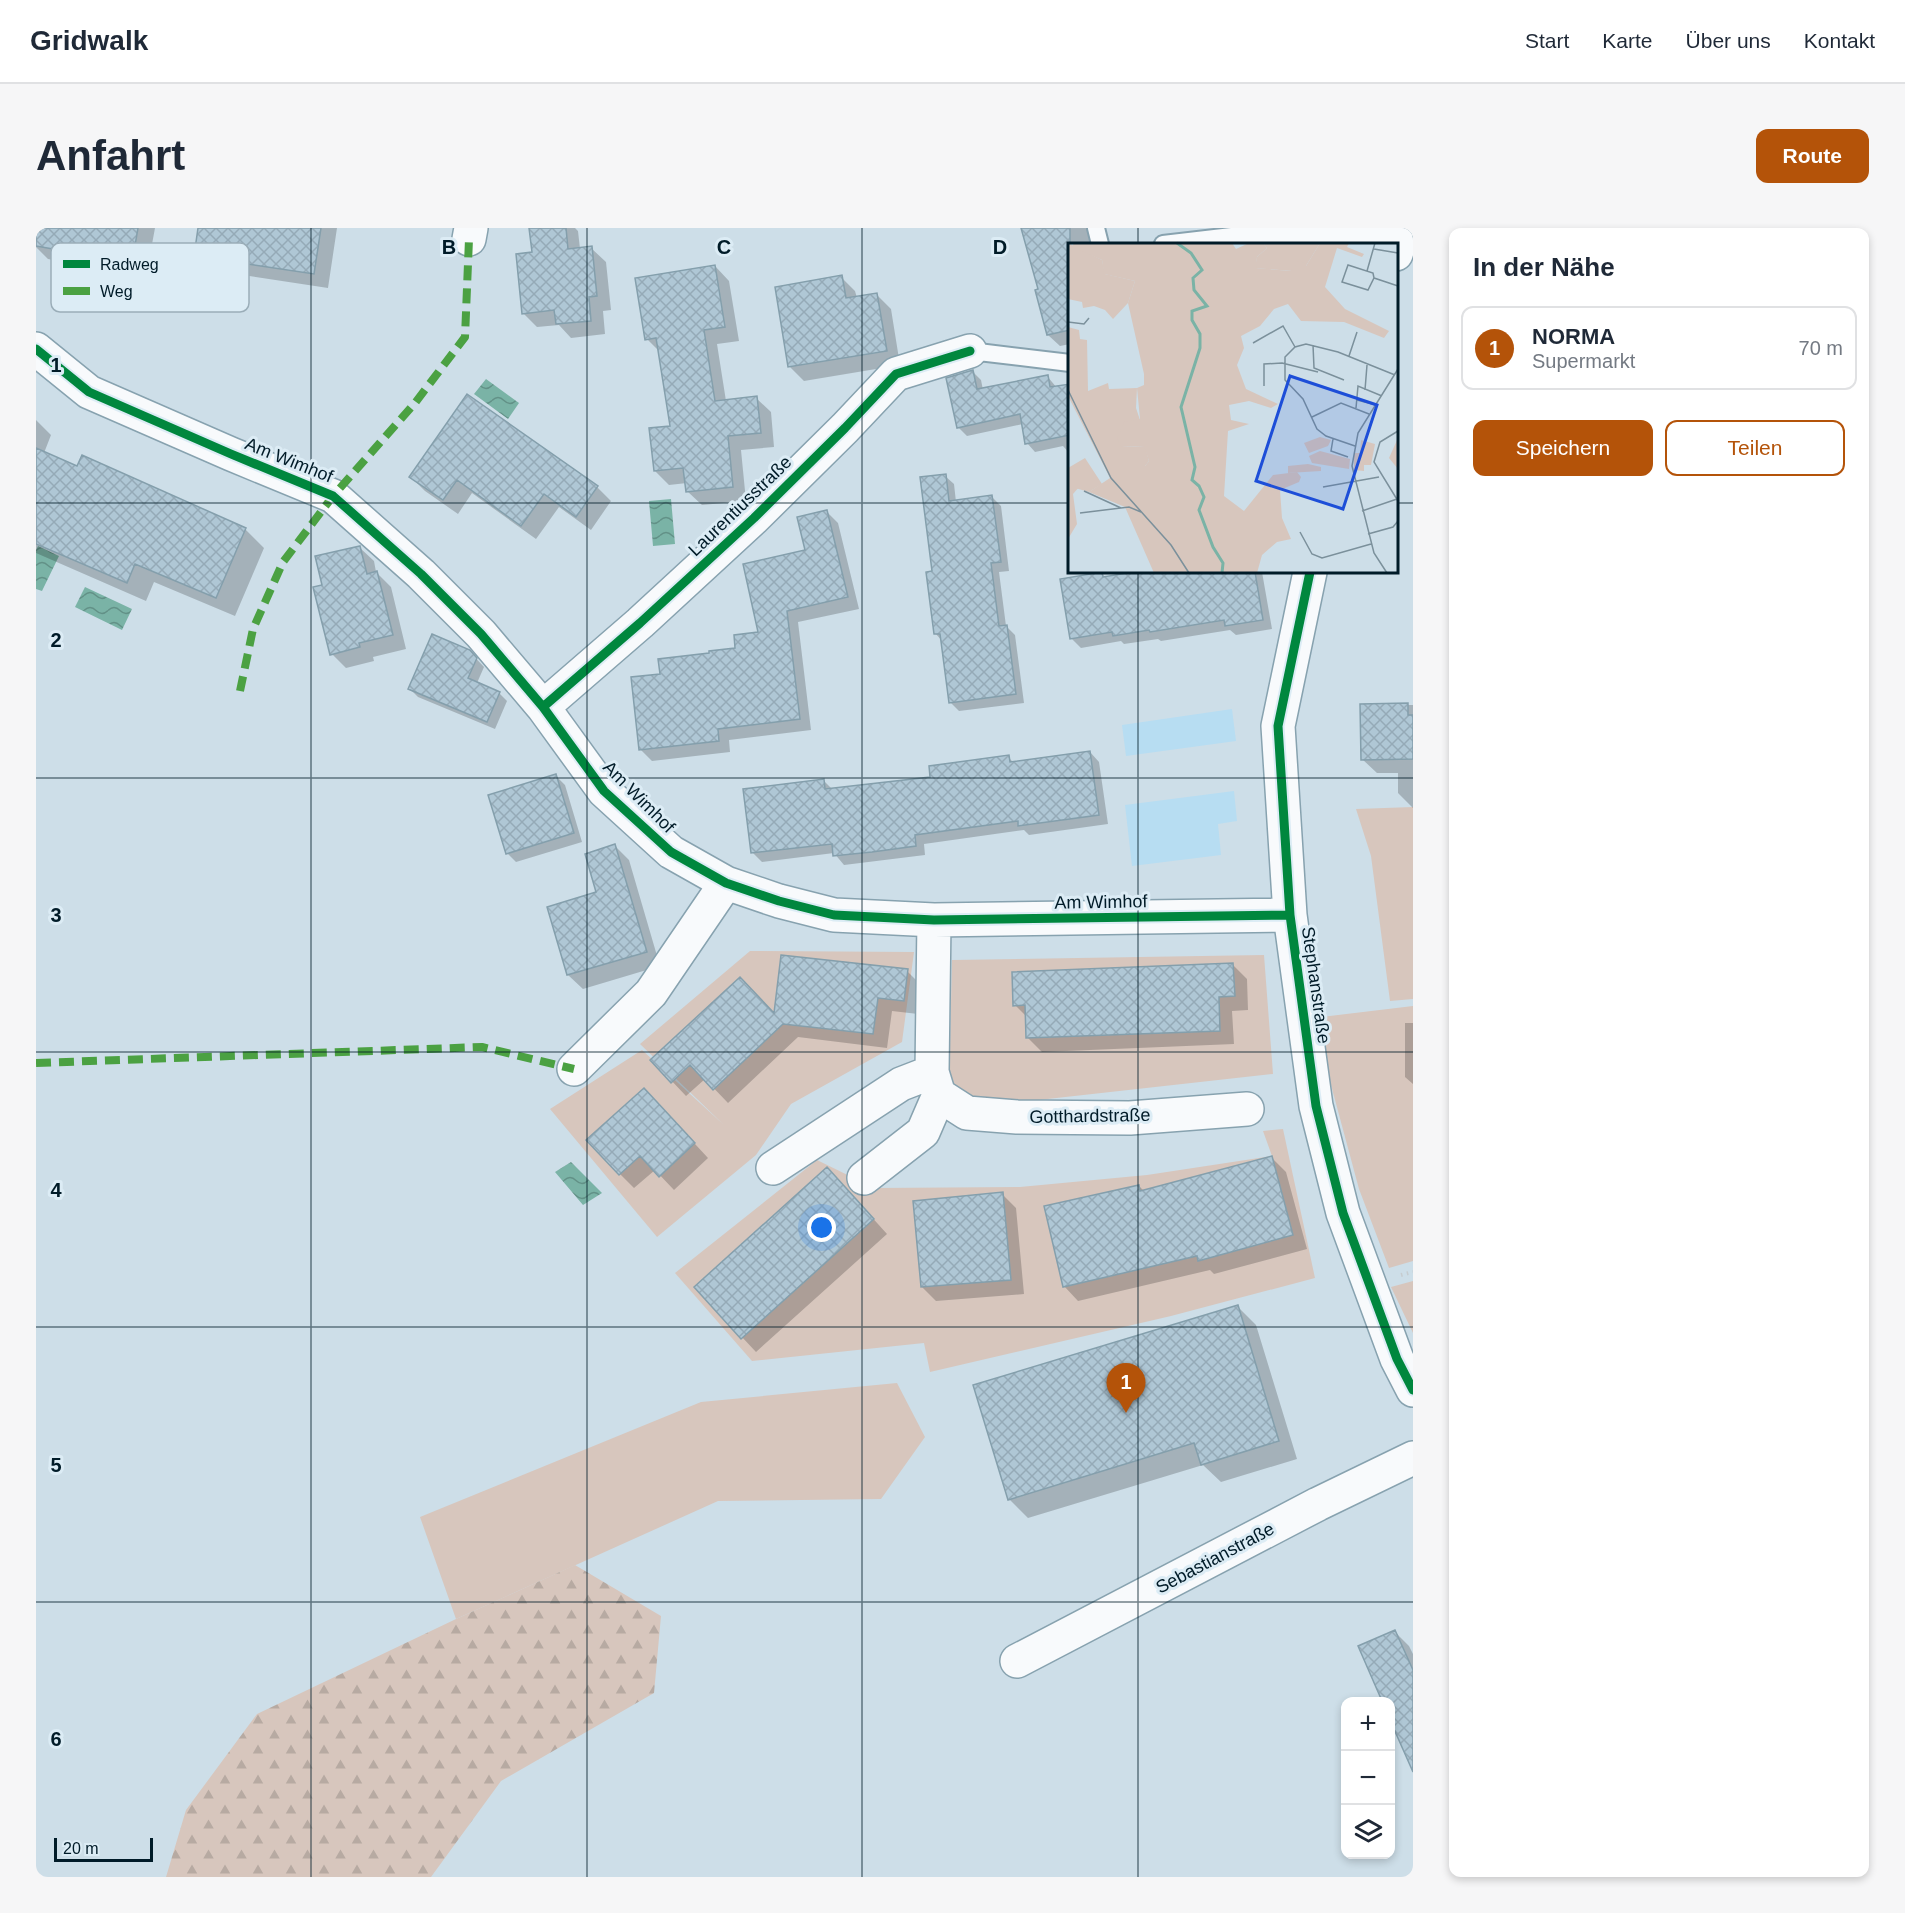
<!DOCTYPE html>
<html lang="de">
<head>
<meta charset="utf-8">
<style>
	:root { --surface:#fff; --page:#f6f6f7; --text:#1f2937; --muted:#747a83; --line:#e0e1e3; --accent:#b45309 }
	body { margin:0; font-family:Arial,sans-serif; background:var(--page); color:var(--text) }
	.controls { position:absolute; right:18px; bottom:18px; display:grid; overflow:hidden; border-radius:12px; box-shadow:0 3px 9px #0003 }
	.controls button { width:54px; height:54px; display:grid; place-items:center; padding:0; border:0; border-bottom:2px solid var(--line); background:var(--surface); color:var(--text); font:30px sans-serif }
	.scale { position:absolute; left:18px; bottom:15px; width:99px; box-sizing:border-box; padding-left:6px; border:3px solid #001b28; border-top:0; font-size:16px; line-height:21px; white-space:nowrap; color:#001b28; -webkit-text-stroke:4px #dcecf5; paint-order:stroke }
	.you { position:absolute; left:786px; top:1000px; width:21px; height:21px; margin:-15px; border:4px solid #fff; border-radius:50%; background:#1a73e8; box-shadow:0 0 0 9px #1a73e833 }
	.badge { display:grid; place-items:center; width:39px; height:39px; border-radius:50%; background:var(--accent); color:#fff; font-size:20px; font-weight:700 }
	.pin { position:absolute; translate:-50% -50px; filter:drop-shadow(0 2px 3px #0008) }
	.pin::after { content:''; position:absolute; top:32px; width:21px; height:18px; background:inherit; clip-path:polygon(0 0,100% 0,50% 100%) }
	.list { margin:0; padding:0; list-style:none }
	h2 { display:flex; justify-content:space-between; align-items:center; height:78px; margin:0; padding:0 24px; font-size:26px }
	h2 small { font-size:20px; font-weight:400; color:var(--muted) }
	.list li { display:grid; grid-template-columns:39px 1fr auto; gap:18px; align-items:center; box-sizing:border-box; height:84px; margin:0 12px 12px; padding:0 12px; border:2px solid var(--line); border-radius:12px }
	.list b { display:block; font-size:22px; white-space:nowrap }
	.list p { margin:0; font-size:20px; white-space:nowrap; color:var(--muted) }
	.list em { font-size:20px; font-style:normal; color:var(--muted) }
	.actions { display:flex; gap:12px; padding:18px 24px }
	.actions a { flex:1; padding:14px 0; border:2px solid var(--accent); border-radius:12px; text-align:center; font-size:21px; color:var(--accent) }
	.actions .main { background:var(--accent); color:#fff }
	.icon { flex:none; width:33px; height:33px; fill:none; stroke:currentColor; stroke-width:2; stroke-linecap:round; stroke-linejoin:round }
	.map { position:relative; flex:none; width:1377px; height:1649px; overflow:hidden; border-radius:12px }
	header { display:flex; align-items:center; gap:36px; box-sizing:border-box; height:84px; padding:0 30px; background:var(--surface); border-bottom:2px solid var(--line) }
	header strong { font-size:28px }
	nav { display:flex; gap:33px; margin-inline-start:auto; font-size:21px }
	.intro { display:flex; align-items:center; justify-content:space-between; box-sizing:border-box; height:144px; padding:0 36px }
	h1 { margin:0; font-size:42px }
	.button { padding:15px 27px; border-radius:12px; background:var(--accent); color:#fff; font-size:21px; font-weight:700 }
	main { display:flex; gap:36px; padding:0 36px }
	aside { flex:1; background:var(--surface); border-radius:12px; box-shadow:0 3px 9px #0003 }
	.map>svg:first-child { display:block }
	.built { fill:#b7ddf2 }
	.grass { fill:#d7c6bd }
	.forest { fill:url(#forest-firs) }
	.water { fill:url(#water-waves) }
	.shadow { fill:#0003 }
	.building { fill:url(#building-cross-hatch); stroke:#849fac; stroke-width:1.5 }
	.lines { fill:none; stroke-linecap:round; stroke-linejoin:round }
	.service-casing { stroke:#87a2af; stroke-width:20 }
	.minor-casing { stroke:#87a2af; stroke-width:36 }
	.path { stroke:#c6cccf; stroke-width:4; stroke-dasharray:1.5 4.5; stroke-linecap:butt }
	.service { stroke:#f8fafc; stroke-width:16 }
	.minor { stroke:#f8fafc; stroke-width:33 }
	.quiet { stroke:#4ba142; stroke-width:8; stroke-dasharray:15 8; stroke-linecap:butt }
	.cycleway-casing { stroke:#dcecf5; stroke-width:13 }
	.cycleway { stroke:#00873e; stroke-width:9 }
	.grid { fill:none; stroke:#001b28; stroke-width:1.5; stroke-opacity:0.55 }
	.labels { text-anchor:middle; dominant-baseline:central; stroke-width:6; stroke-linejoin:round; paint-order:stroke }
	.street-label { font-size:18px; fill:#001b28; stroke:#dcecf5 }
	.inset-river { fill:none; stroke:#7ab3a6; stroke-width:3 }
	.inset-road { fill:none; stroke:#7b909b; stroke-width:1.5 }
	.view { fill:#1d4ed8; fill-opacity:0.15; stroke:#1d4ed8; stroke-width:3 }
	.inset-edge { fill:none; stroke:#001b28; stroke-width:3 }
	.key { fill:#dcecf5; stroke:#9aadb8; stroke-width:1.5 }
	.key-label { font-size:16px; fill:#001b28 }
	.grid-label { font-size:20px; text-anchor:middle; font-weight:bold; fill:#001b28; stroke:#dcecf5; stroke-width:6; stroke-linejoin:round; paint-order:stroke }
</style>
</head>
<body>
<header>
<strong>Gridwalk</strong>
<nav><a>Start</a><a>Karte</a><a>Über uns</a><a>Kontakt</a></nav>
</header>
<div class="intro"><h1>Anfahrt</h1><a class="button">Route</a></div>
<main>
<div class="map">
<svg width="1377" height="1649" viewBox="0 0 1377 1649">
	<defs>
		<pattern id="forest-firs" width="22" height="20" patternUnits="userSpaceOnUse" patternTransform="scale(1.5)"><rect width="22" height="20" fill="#d7c6bd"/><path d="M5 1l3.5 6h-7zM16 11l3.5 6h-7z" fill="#b7aaa2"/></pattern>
		<pattern id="water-waves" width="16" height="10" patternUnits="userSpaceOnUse" patternTransform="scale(1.5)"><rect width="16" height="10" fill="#7ab3a6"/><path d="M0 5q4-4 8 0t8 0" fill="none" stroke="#629187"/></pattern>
		<pattern id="building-cross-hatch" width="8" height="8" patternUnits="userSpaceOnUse" patternTransform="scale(1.5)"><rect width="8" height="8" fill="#afc7d5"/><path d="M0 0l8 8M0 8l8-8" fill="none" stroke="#95aab7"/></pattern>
	</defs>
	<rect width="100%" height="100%" fill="#cddee8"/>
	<path class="built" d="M1196 481 1200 513 1090 528 1086 497Z
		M1198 563 1201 593 1182 596 1185 627 1096 638 1089 577Z"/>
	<path class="grass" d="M1377 579V771L1354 773 1335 628 1320 581Z
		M714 723 878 724 866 814 755 876 720 927 621 1009 514 881 606 822 688 897 604 816Z
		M1228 727 1237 846 967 876 913 863 916 732Z
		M1377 778V1033L1353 1040 1323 961 1277 790Z
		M1247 901 1279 1050 1135 1088 894 1144 888 1115 716 1133 639 1045 781 932 838 960 984 959 1111 947 1236 928 1227 903Z
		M1377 1053V1105L1355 1059Z
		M861 1155 889 1209 845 1271 682 1273 420 1391 384 1289 665 1174Z"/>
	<path class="forest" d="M539 1337 625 1388 618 1465 465 1553 395 1649H130L150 1582 221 1486 420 1391Z"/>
	<path class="water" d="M450 151 483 175 472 191 438 166Z
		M635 271 639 316 617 318 613 273Z
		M2 318 23 328 6 363 0 361V322Z
		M49 359 96 381 86 402 39 379Z
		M535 934 566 965 547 977 519 944Z"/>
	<path class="shadow" d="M1 0H119L110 49 12 31 0 19Z
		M164 0H301L292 60 174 42 160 27Z
		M495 0H539L542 3 544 21 555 20 570 34 575 82 567 83 569 106 535 110 523 97 501 99 487 85 497 26Z
		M988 0H1057L1061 16H1034V116L1024 118 1012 107Z
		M679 38 693 53 703 113 681 116 690 173 720 170 735 184 738 219 705 222 710 273 666 277 651 263V255L633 257 619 243 636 199 624 124 611 111Z
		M805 49 819 63 821 70 841 67 855 81 864 137 768 153 754 139Z
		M936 143 945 152 947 162 1011 148 1021 160 1034 157V226L1027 218 999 224 991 215 987 196 931 208 922 199Z
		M0 192 15 207 8 225 42 240 209 301 228 320 199 388 118 354 110 373 0 325Z
		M909 248 918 256 920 274 956 269 965 278 973 343 963 344 970 398 979 407 988 475 923 483 915 475 906 413 900 406 898 344Z
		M375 249 561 259 575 273 555 302 523 279 500 311 436 265 422 286 389 263Z
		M790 283 802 295 823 381 762 394 775 502 693 512 694 524 616 533 604 521 626 447 701 421 724 405 771 323Z
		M323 319 338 333 340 344 355 359 370 421 337 429 338 433 310 440 296 426 288 358Z
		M1132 344H1226L1236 401 1200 407 1194 402 1125 413 1122 411 1088 416 1085 413 1045 420 1036 411 1026 352 1065 345 1070 350 1106 348Z
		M433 423 448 439 441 455 463 465 471 473 459 501 382 469 374 461Z
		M1326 477H1377V580L1362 565V545H1341L1326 531Z
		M1054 524 1063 534 1072 596 993 607 988 602 888 616 889 627 808 637 798 625 726 634 716 624 788 553 796 561 896 550 972 529 978 535Z
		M520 548 529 557 546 614 480 634 471 625Z
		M579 618 593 632 624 738 547 761 532 747Z
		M1197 737 1211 751 1212 782 1196 783 1198 816 1006 824 992 810 991 789 979 777Z
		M871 743 885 757 882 786 856 783 851 820 762 809 692 875 669 851 650 868 616 832Z
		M1369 795H1377V856L1369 849Z
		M622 876 672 930 638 962 619 942 598 960 584 946Z
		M1236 930 1250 944 1271 1021 1178 1046 1174 1042 1042 1073 1028 1058 1103 958 1108 963Z
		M805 955 851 1006 720 1124 660 1060Z
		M966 966 980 980 988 1066 900 1073 886 1059Z
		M1201 1078 1220 1097 1261 1231 1185 1254 1167 1237 992 1290 974 1272 939 1158Z
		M1359 1404 1373 1418 1377 1426V1524L1354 1474H1348L1324 1419Z"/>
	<path class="building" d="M0 0H102L96 35 0 18Z
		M162 0H285L278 46 158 28Z
		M493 0H530L532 21 556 18 561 68 553 69 555 93 520 96 518 82 486 86 480 26 496 24Z
		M985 0H1034V102L1011 107 999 62 1002 61Z
		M679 37 689 99 668 102 679 173 721 168 725 205 692 208 697 259 650 264 647 240 618 243 613 200 634 198 620 110 609 112 599 50Z
		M806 47 810 70 841 65 851 123 752 139 739 59Z
		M937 142 941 161 1012 147 1014 159 1034 156V207L989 216 984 186 921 200 910 150Z
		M431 166 562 258 540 289 508 266 485 298 421 252 407 272 373 249Z
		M0 220 41 238 46 227 210 300 180 370 99 336 91 355 0 316Z
		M910 246 913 273 956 267 965 334 955 335 963 398 971 397 980 466 913 475 904 406H898L890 344 896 343 884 249Z
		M791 282 812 369 751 383 764 491 682 501 683 513 603 522 595 449 624 446 622 431 673 425V423L699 420 698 407 722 404 707 336 769 322 761 289Z
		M324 318 331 346 341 343 357 407 323 415 324 419 294 427 277 359 286 357 279 328Z
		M1066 344 1067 349 1098 344H1219L1227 392 1189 398 1188 392 1114 404 1113 402 1077 408 1076 404 1034 411 1024 351Z
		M396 406 434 422 441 430 432 450 464 464 451 494 372 461Z
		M1372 475V487H1377V531L1325 532 1324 476Z
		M1054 523 1063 587 982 598V593L879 607 880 618 836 624 797 628 796 616 715 625 707 561 788 551 789 561 894 549 893 538 973 527 974 534Z
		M520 546 538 605 470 626 452 567Z
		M579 616 611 724 531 747 511 679 560 664 549 626Z
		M745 727 872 741 868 773 842 770 837 806 747 796 677 862 654 837 635 855 614 832 704 749 738 785Z
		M1197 735 1199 768 1183 769 1184 803 990 810 989 777 977 778 976 744Z
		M608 860 659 915 623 949 604 928 583 947 550 912Z
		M1236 928 1257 1007 1162 1033 1161 1028 1027 1059 1008 978 1103 957 1104 963Z
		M791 939 838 991 705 1111 658 1059Z
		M967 964 975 1052 885 1059 877 973Z
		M1202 1077 1243 1213 1165 1237 1158 1215 972 1272 937 1157Z
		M1359 1402 1377 1442V1544L1354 1492V1473H1346L1322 1418Z"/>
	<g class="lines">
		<defs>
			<path id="service" d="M1060 0 1064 16
				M1127 16 1204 7 1368 6
				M934 123 1034 135"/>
			<path id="minor" d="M433 11 435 0
				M1360 26 1369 0
				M0 121 53 164 195 226 297 268 385 346 445 406 507 479 568 563 635 624 690 655 743 673 798 687 898 692 1254 687
				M1274 344 1242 498 1254 687 1280 878 1307 985 1361 1131 1377 1162
				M507 479 604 395 718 290 809 200 860 146 934 123
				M898 692 896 844 903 867 931 885 981 889 1094 890 1211 881
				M538 841 615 765 690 655
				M737 940 865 856 896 844
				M828 950 887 904 903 867
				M981 1433 1282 1276 1377 1230"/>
		</defs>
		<use href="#service" class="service-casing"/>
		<use href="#minor" class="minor-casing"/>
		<path class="path" d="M1365 1047 1377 1044"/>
		<use href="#service" class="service"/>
		<use href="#minor" class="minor"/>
		<path class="quiet" d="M204 463 217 401 247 334 297 268 379 175 429 109 433 11
			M0 835 446 819 538 841"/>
		<defs>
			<path id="cycleway" d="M0 121 53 164 195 226 297 268 385 346 445 406 507 479 568 563 635 624 690 655 743 673 798 687 898 692 1254 687
				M1274 344 1242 498 1254 687 1280 878 1307 985 1361 1131 1377 1162
				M507 479 604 395 718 290 809 200 860 146 934 123"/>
		</defs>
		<use href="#cycleway" class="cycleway-casing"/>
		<use href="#cycleway" class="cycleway"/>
	</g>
	<path class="grid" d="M275 0V1649M551 0V1649M826 0V1649M1102 0V16M0 275H1034M1360 275H1377M1102 344V1649M0 550H1377M0 824H1377M0 1099H1377M0 1374H1377"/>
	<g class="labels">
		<g class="street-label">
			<text transform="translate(253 232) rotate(22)">Am Wimhof</text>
			<text transform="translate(704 278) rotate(-44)">Laurentiusstraße</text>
			<text transform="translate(603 569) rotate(45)">Am Wimhof</text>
			<text transform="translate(1065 674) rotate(-1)">Am Wimhof</text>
			<text transform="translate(1280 757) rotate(82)">Stephanstraße</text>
			<text transform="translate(1054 888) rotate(-1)">Gotthardstraße</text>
			<text transform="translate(1179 1330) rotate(-28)">Sebastianstraße</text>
		</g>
	</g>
	<g transform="translate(1032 15)">
		<rect width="330" height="330" fill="#cddee8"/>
		<path d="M0 0 34 17 37 31 67 38 60 60 45 76 37 67 26 63 15 65 14 59 0 56ZM195 0H252L238 23 224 28 187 25 189 14 199 5ZM0 84 11 87 12 96 19 97 20 148 40 140 41 146 69 145 68 165 72 177 54 204 77 203 81 218 77 223H36L0 153ZM252 194 263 197 260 203 241 210 236 200ZM330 195V226L321 215ZM293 197 307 201 303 222H296V228L286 227V210H292ZM252 208 282 216 281 226 244 220 241 213ZM17 215 34 241 21 249 0 243V225ZM240 221 253 224V228L220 230V223Z" fill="#d7c6bd"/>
		<path d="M6 0H164L168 6 181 0H195L199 5 189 14 188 25 223 28 232 16 238 23 252 0H281L279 4 296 11 294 14 269 5 257 44 277 66 321 88 316 95 276 79 233 78 220 61 206 66 192 83 173 93 176 105 169 122 178 146 210 161 203 165 181 158 161 162 163 177 181 181 160 188 156 253 176 268 205 232 229 229 233 234 231 239 212 247 214 275 223 296 209 299 194 312 189 330H86L57 264 21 249 42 235 36 223H77L81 218 76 203 54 204 49 196 56 179 72 176 69 145 76 142V131L60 60 67 38 36 31 34 17 4 4ZM0 243H12L5 251 9 281 0 296Z" fill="#d7c6bd"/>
		<path class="inset-river" d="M109 0 123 10 134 27 125 35 126 47 139 63 124 68V77L132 91V105L113 164 127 224 124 237 131 243 136 254 131 267 145 304 155 320 154 330"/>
		<path class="inset-road" d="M306 6 330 10M299 28 307 0M306 35 305 30 280 22 274 39 300 47 306 35 330 43M0 79 16 81 21 75M185 100 215 83 227 104M245 102 246 125 276 137M281 113 289 89M196 143V121L214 120 250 129M0 147 43 235 103 302 121 330M297 147 299 122M289 157 308 162M288 165 290 143 314 153M244 174 273 160 301 171M330 188 312 199 306 219 330 258M265 196 263 208 280 214M287 203 258 193 249 186 235 156 217 137V114L227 104 238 101 270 109 327 132M255 244 311 234M16 248 53 265M294 268 329 256M12 270 61 264 73 269M232 289 244 311 254 315 303 301M300 291 325 284 330 278M319 330 306 310 284 223 290 190 330 126"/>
		<path class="view" d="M222 133 309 162 275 266 188 238Z"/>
		<rect width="330" height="330" class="inset-edge"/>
	</g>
	<rect x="15" y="15" width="198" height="69" rx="9" class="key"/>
	<rect x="27" y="32" width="27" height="8" fill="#00873e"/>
	<rect x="27" y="59" width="27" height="8" fill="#4ba142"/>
	<g class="key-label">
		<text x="64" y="42">Radweg</text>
		<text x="64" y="69">Weg</text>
	</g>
	<g class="grid-label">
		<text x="413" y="26">B</text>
		<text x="688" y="26">C</text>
		<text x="964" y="26">D</text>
		<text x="20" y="144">1</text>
		<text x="20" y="419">2</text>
		<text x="20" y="694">3</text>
		<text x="20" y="969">4</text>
		<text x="20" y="1244">5</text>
		<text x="20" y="1518">6</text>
	</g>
</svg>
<div class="controls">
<button>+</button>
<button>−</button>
<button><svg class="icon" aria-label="layers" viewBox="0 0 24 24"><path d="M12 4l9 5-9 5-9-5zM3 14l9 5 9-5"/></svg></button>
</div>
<div class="scale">20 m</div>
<div class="you"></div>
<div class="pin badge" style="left:1090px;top:1185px">1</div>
</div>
<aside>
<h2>In der Nähe<small></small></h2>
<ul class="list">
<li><span class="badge">1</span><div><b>NORMA</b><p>Supermarkt</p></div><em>70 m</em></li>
</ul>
<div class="actions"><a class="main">Speichern</a><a>Teilen</a></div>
</aside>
</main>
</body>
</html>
